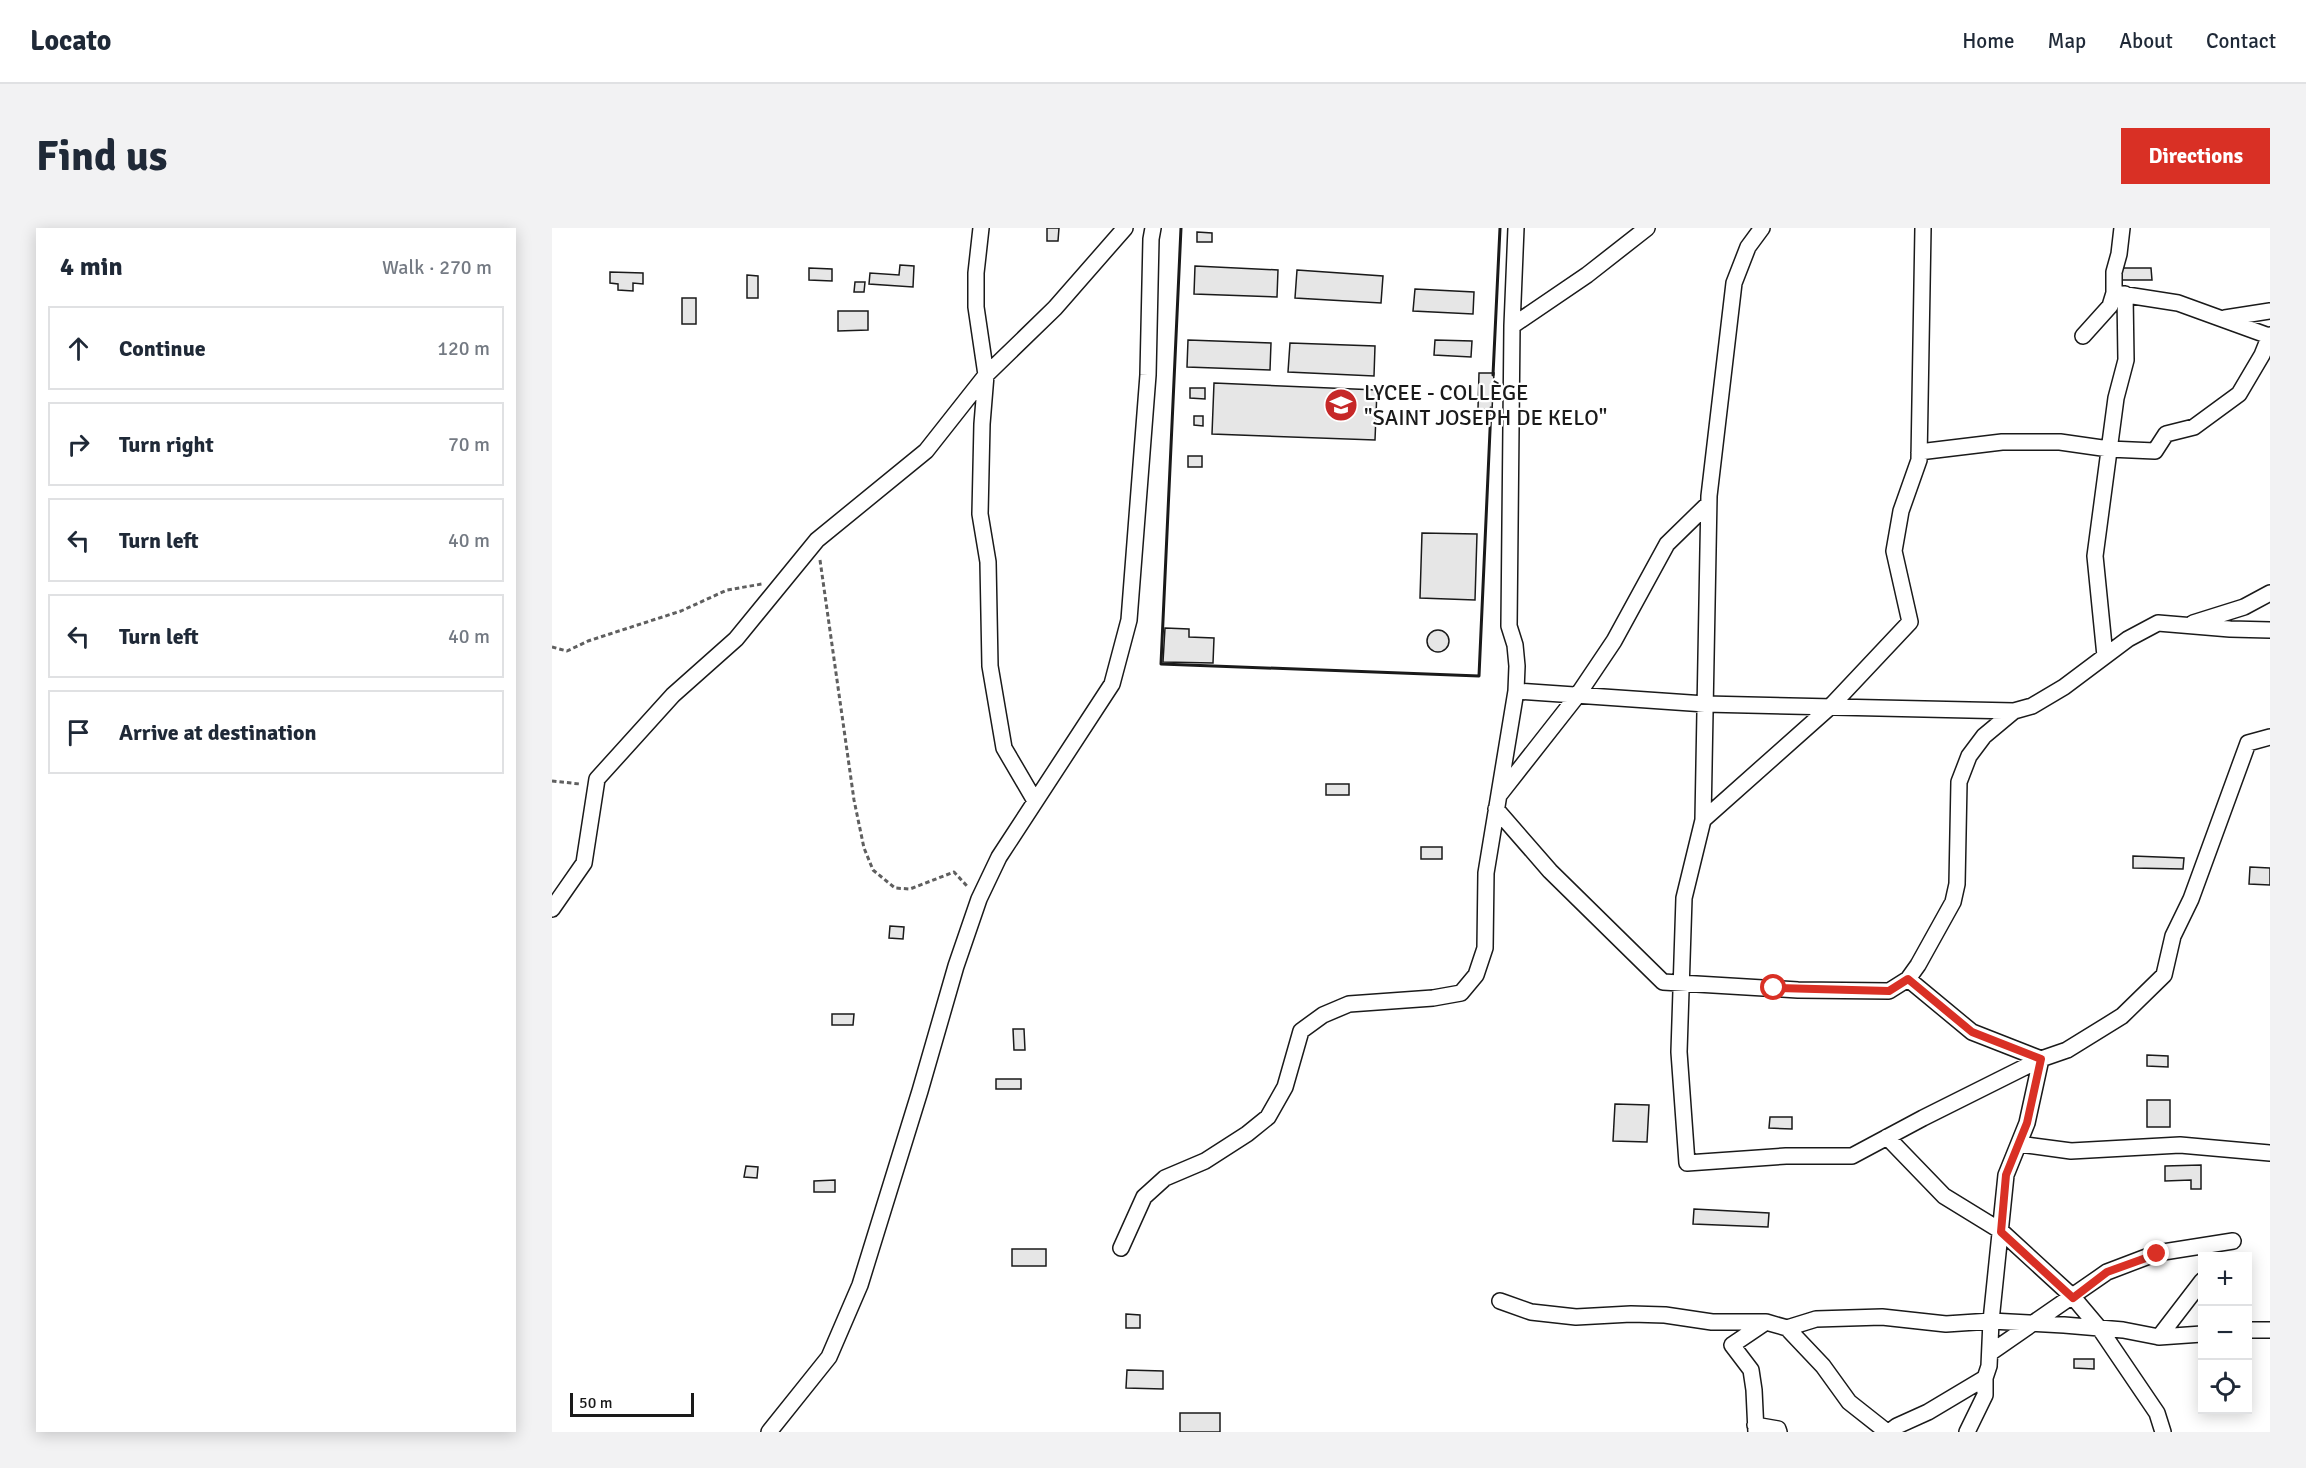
<!DOCTYPE html>
<html lang="en">
<head>
<meta charset="utf-8">
<style>
	:root { --surface:#fff; --page:#f2f2f3; --text:#1f2937; --muted:#747a83; --line:#e0e1e3; --accent:#d93025 }
	body { margin:0; font-family:Signika,sans-serif; background:var(--page); color:var(--text) }
	.controls { position:absolute; right:18px; bottom:18px; display:grid; overflow:hidden; border-radius:0px; box-shadow:0 3px 15px #0003 }
	.controls button { width:54px; height:54px; display:grid; place-items:center; padding:0; border:0; border-bottom:2px solid var(--line); background:var(--surface); color:var(--text); font:30px sans-serif }
	.scale { position:absolute; left:18px; bottom:15px; width:124px; box-sizing:border-box; padding-left:6px; border:3px solid #1a1a1a; border-top:0; font-size:16px; line-height:21px; white-space:nowrap; color:#1a1a1a; -webkit-text-stroke:4px #fff; paint-order:stroke }
	.stop { position:absolute; width:18px; height:18px; margin:-14px; border:4px solid #d93025; border-radius:50%; background:#fff }
	.stop.end { background:#d93025; border-color:#fff; box-shadow:0 2px 6px #0008 }
	.list { margin:0; padding:0; list-style:none }
	h2 { display:flex; justify-content:space-between; align-items:center; height:78px; margin:0; padding:0 24px; font-size:26px }
	h2 small { font-size:20px; font-weight:400; color:var(--muted) }
	.list li { display:grid; grid-template-columns:39px 1fr auto; gap:18px; align-items:center; box-sizing:border-box; height:84px; margin:0 12px 12px; padding:0 12px; border:2px solid var(--line); border-radius:0px }
	.list b { display:block; font-size:22px; white-space:nowrap }
	.list em { font-size:20px; font-style:normal; color:var(--muted) }
	.icon { flex:none; width:33px; height:33px; fill:none; stroke:currentColor; stroke-width:2; stroke-linecap:round; stroke-linejoin:round }
	.map { position:relative; flex:none; width:1718px; height:1204px; overflow:hidden; border-radius:0px }
	header { display:flex; align-items:center; gap:36px; box-sizing:border-box; height:84px; padding:0 30px; background:var(--surface); border-bottom:2px solid var(--line) }
	header strong { font-size:28px }
	nav { display:flex; gap:33px; margin-inline-start:auto; font-size:21px }
	.intro { display:flex; align-items:center; justify-content:space-between; box-sizing:border-box; height:144px; padding:0 36px }
	h1 { margin:0; font-size:42px }
	.button { padding:15px 27px; border-radius:0px; background:var(--accent); color:#fff; font-size:21px; font-weight:700 }
	main { display:flex; gap:36px; padding:0 36px }
	aside { flex:1; background:var(--surface); border-radius:0px; box-shadow:0 3px 15px #0003 }
	.map>svg:first-child { display:block }
	.building { fill:#e6e6e6; stroke:#1a1a1a; stroke-width:1.5 }
	.lines { fill:none; stroke-linecap:round; stroke-linejoin:round }
	.street-casing { stroke:#1a1a1a; stroke-width:18 }
	.path { stroke:#5f5f5f; stroke-width:3; stroke-dasharray:4.5 3; stroke-linecap:butt }
	.street { stroke:#fff; stroke-width:15 }
	.wall { stroke:#1a1a1a; stroke-width:3 }
	.route { stroke:#d93025; stroke-width:8 }
	.labels { text-anchor:middle; dominant-baseline:central; stroke-width:4.5; stroke-linejoin:round; paint-order:stroke }
	.poi-label { font-size:22px; fill:#1a1a1a; stroke:#fff; text-anchor:start }
</style>
</head>
<body>
<header>
<strong>Locato</strong>
<nav><a>Home</a><a>Map</a><a>About</a><a>Contact</a></nav>
</header>
<div class="intro"><h1>Find us</h1><a class="button">Directions</a></div>
<main>
<aside>
<h2>4 min<small>Walk · 270 m</small></h2>
<ul class="list">
<li><svg class="icon" aria-label="ahead" viewBox="0 0 24 24"><path d="M12 20V5M6 11l6-6 6 6"/></svg><div><b>Continue</b></div><em>120 m</em></li>
<li><svg class="icon" aria-label="right" viewBox="0 0 24 24"><path d="M7 20v-9h11M14 6l5 5-5 5"/></svg><div><b>Turn right</b></div><em>70 m</em></li>
<li><svg class="icon" aria-label="left" viewBox="0 0 24 24"><path d="M17 20v-9H6M10 6l-5 5 5 5"/></svg><div><b>Turn left</b></div><em>40 m</em></li>
<li><svg class="icon" aria-label="left" viewBox="0 0 24 24"><path d="M17 20v-9H6M10 6l-5 5 5 5"/></svg><div><b>Turn left</b></div><em>40 m</em></li>
<li><svg class="icon" aria-label="arrive" viewBox="0 0 24 24"><path d="M6 21V4h12l-3 4 3 4H6"/></svg><div><b>Arrive at destination</b></div></li>
</ul>
</aside>
<div class="map">
<svg width="1718" height="1204" viewBox="0 0 1718 1204">
	<rect width="100%" height="100%" fill="#fff"/>
	<path class="building" d="M495 0H507L506 13H495Z
		M645 4 660 5V14H645Z
		M348 37 362 38 361 59 317 56 318 45 347 47Z
		M643 38 726 42 725 69 642 66Z
		M257 40 280 41V53L257 52Z
		M1569 40H1599L1600 52H1569Z
		M745 42 831 48 829 75 743 70Z
		M58 44 91 45V56L81 55V63L66 62V56L58 55Z
		M195 47 206 48V70H195Z
		M303 54H313L312 64H302Z
		M863 61 922 64 921 86 861 83Z
		M130 70H144V96H130Z
		M286 83H316V102L286 103Z
		M636 112 719 115 718 142 635 139Z
		M883 112 920 113 919 129 882 127Z
		M738 115 823 118 822 148 736 144Z
		M927 145H942L940 182 926 181Z
		M662 155 825 162 823 212 660 206Z
		M638 160H653V171L638 170Z
		M642 188H651V198L642 197Z
		M636 228H650V239H636Z
		M870 305 925 306 923 372 868 370Z
		M613 400 637 401V409L662 410 661 435 611 434Z
		M875 413a11 11 0 1 1 22 0a11 11 0 1 1-22 0Z
		M774 556H797V567H774Z
		M869 619H890V631H869Z
		M1581 628 1632 630 1631 641 1581 640Z
		M1698 639 1718 640V657L1697 656Z
		M338 698 352 699 351 711 337 710Z
		M280 786H302L301 797H280Z
		M461 801H472L473 822H462Z
		M1595 827 1616 828V839L1595 838Z
		M444 851H469V861H444Z
		M1595 872H1618V899H1595Z
		M1063 876 1097 877 1095 914 1061 913Z
		M1218 889H1240V901L1217 900Z
		M1649 937V961H1639V952L1613 953V938Z
		M194 938 206 939 205 950 192 949Z
		M283 952V964H262V953Z
		M1142 981 1217 985 1216 999 1141 996Z
		M460 1021H494V1038H460Z
		M574 1086 588 1087V1100H574Z
		M1522 1131H1542V1141L1522 1140Z
		M575 1142 611 1143V1161L574 1160Z
		M628 1185H668V1204H628Z"/>
	<g class="lines">
		<defs>
			<path id="street" d="M429 0 424 45V79L434 147 430 196 428 286 436 334 438 438 452 520 483 573
				M1210 0 1196 19 1182 55 1157 268 1151 592 1278 479 1358 394 1342 323 1349 283 1367 232 1371 0
				M1562 65 1626 75 1717 108
				M1673 90 1718 83
				M960 98 1035 47 1095 0
				M1531 108 1558 78 1562 65V44L1567 26 1570 0
				M1367 224 1450 214H1508L1557 221 1603 223 1614 206 1642 199 1687 166 1710 127 1718 107
				M1641 395 1692 379 1718 365
				M1553 428 1543 328 1564 170 1574 132 1573 66
				M964 463 1153 476 1462 483 1480 478 1512 459 1576 411 1606 395 1678 401 1718 402
				M948 566 1025 468 1062 413 1115 316 1156 276
				M944 581 998 643 1111 754 1246 762 1337 763 1356 751 1366 737 1401 674 1405 656 1407 554 1417 528 1432 508 1462 483
				M1151 592 1132 670 1127 824 1135 935 1234 928H1300L1371 890 1489 831
				M0 681 32 635 45 551 121 467 184 411 265 312 374 223 434 147 503 80 573 0
				M1356 751 1420 804 1489 831
				M1335 909 1392 968 1449 1003 1521 1069 1548 1101 1605 1185 1611 1204
				M1467 916 1519 923 1628 917 1718 925
				M569 1020 592 969 613 950 653 933 695 906 716 889 733 859 749 803 771 787 797 776 881 770 909 765 924 747 933 720 934 645 964 463 965 438 963 417 957 398 960 98 964 0
				M948 1073 979 1084 1024 1089 1079 1086 1113 1087 1160 1094H1214L1235 1100 1264 1091 1330 1089 1394 1096 1439 1093 1512 1097 1571 1102 1607 1109 1650 1106
				M1235 1100 1271 1138 1297 1174 1335 1204
				M1696 1102H1718
				M1607 1109 1650 1053
				M1438 1125 1555 1044 1605 1025 1681 1013
				M1203 1197 1226 1201 1227 1204
				M217 1204 277 1129 308 1057 368 863 404 738 427 671 447 629 560 456 577 392 596 147 599 11 601 0
				M1204 1204 1202 1162 1199 1142 1180 1117 1214 1094
				M1337 1204 1345 1198 1376 1184 1433 1150
				M1415 1204 1433 1167V1150L1437 1138 1439 1093 1454 947 1475 895 1489 831 1515 822 1570 788 1612 747 1621 708 1639 671 1696 515 1718 509"/>
		</defs>
		<use href="#street" class="street-casing"/>
		<path class="path" d="M268 332 302 572 312 620 321 642 343 660 358 661 402 644 415 658
			M0 419 15 423 36 413 129 383 175 362 210 356
			M0 553 28 556"/>
		<use href="#street" class="street"/>
		<path class="wall" d="M629 0 609 436 927 448 939 180
			M941 147 948 0"/>
	</g>
	<g class="lines">
		<path class="route" d="M1222 760 1337 763 1356 751 1420 804 1489 831 1475 895 1454 947 1449 1004 1521 1070 1555 1044 1605 1026"/>
	</g>
	<defs>
		<symbol id="school-disc" viewBox="-11 -11 22 22"><circle r="9.5" fill="#c62828" stroke="#fff"/><path d="M0-5L7-2L0 1L-7-2ZM-4 1L0 2.5L4 1V4Q0 6-4 4Z" fill="#fff"/></symbol>
	</defs>
	<g fill-rule="evenodd">
		<use href="#school-disc" x="770" y="158" width="38" height="38"/>
	</g>
	<g class="labels">
		<g class="poi-label">
			<text x="812" y="164">LYCEE - COLLÈGE<tspan x="812" dy="25">"SAINT JOSEPH DE KELO"</tspan></text>
		</g>
	</g>
</svg>
<div class="controls">
<button>+</button>
<button>−</button>
<button><svg class="icon" aria-label="locate" viewBox="0 0 24 24"><circle cx="12" cy="12" r="6"/><path d="M12 2v4M12 18v4M2 12h4M18 12h4"/></svg></button>
</div>
<div class="scale">50 m</div>
<div class="stop" style="left:1222px;top:760px"></div>
<div class="stop end" style="left:1605px;top:1026px"></div>
</div>
</main>
</body>
</html>
